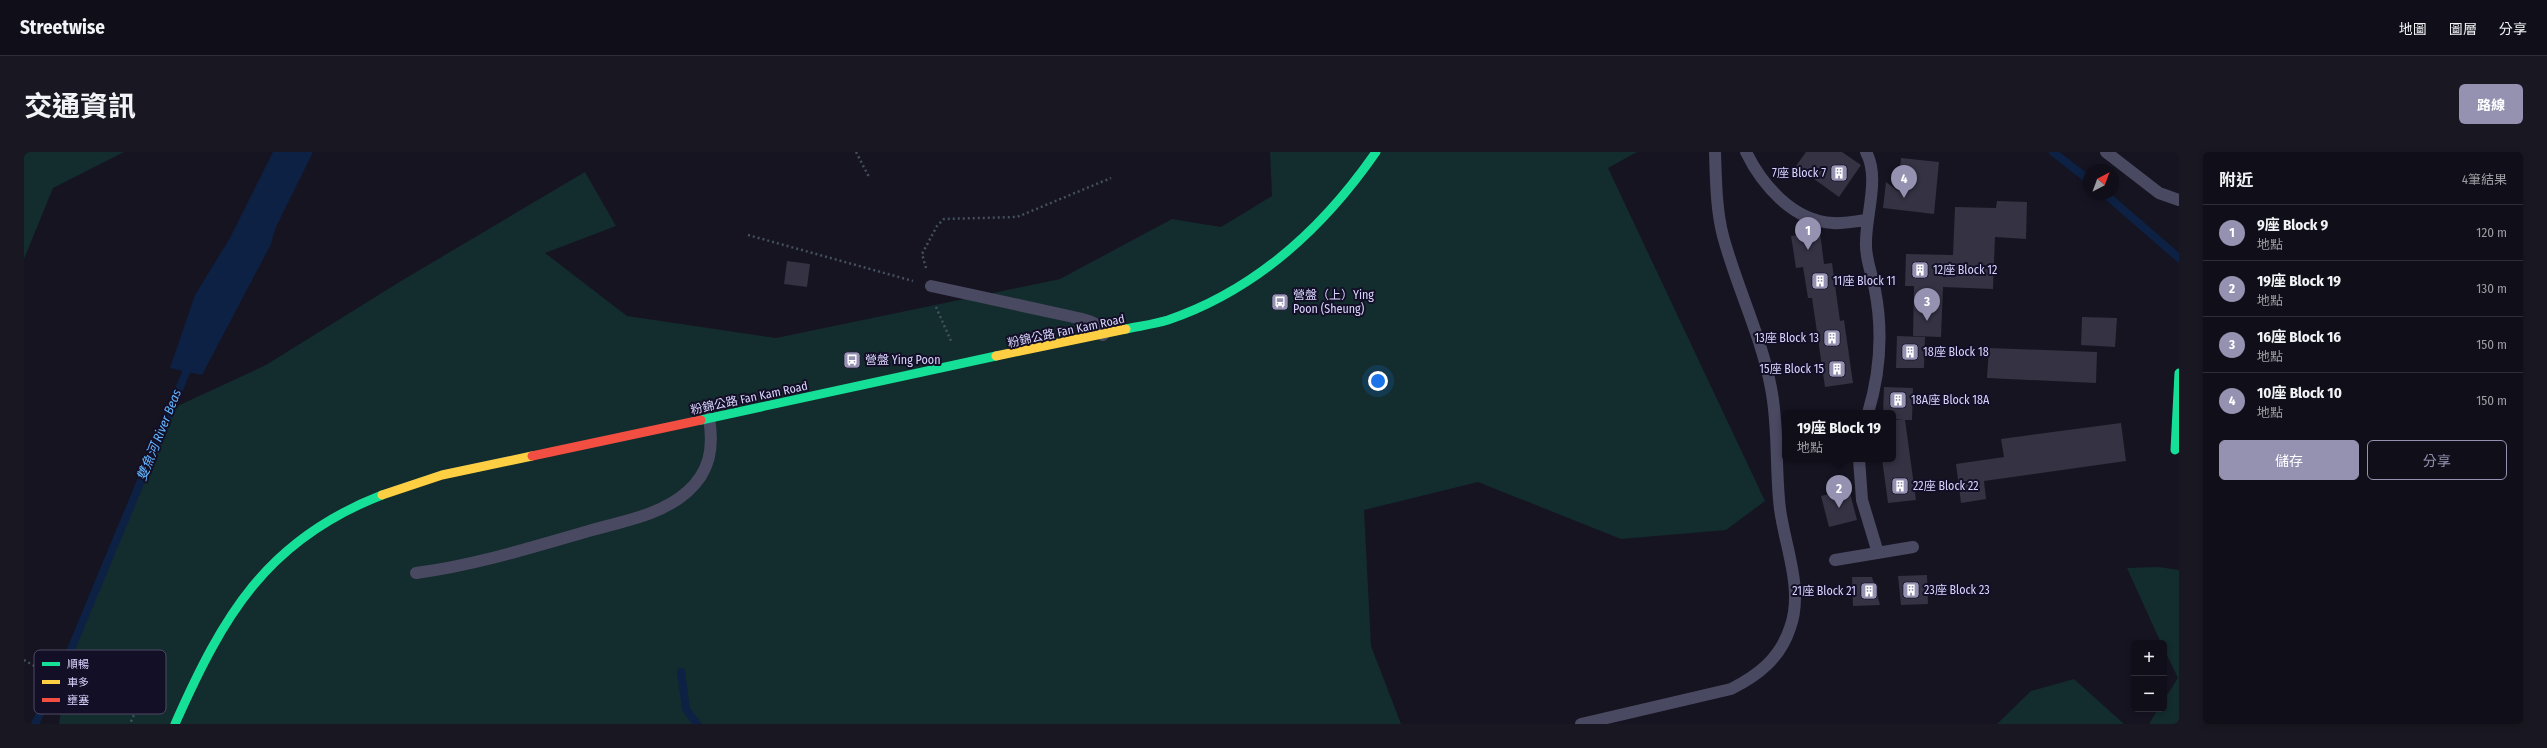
<!DOCTYPE html>
<html lang="zh-TW">
<head>
<meta charset="utf-8">
<style>
	:root { --surface:#100f19; --page:#191822; --text:#f1f3f6; --muted:#9c9ca2; --line:#302f38; --accent:#9591b1 }
	body { margin:0; font-family:"Fira Sans Condensed","Noto Sans TC",sans-serif; background:var(--page); color:var(--text) }
	.controls { position:absolute; right:12px; bottom:12px; display:grid; overflow:hidden; border-radius:6px; box-shadow:0 2px 6px #0003 }
	.controls button { width:36px; height:36px; display:grid; place-items:center; padding:0; border:0; border-bottom:1px solid var(--line); background:var(--surface); color:var(--text); font:20px sans-serif }
	.compass { position:absolute; left:2059px; top:12px; width:36px; height:36px; border-radius:50%; background:var(--surface); box-shadow:0 2px 6px #0003; rotate:41deg }
	.you { position:absolute; left:1354px; top:229px; width:14px; height:14px; margin:-10px; border:3px solid #fff; border-radius:50%; background:#1a73e8; box-shadow:0 0 0 6px #1a73e833 }
	.badge { display:grid; place-items:center; width:26px; height:26px; border-radius:50%; background:var(--accent); color:#fff; font-size:13px; font-weight:700 }
	.pin { position:absolute; translate:-50% -33px; filter:drop-shadow(0 1px 2px #0008) }
	.pin::after { content:''; position:absolute; top:21px; width:14px; height:12px; background:inherit; clip-path:polygon(0 0,100% 0,50% 100%) }
	.popup { position:absolute; left:1758px; top:258px; width:114px; height:52px; box-sizing:border-box; display:grid; place-content:center; border-radius:6px; background:var(--surface); filter:drop-shadow(0 1px 3px #0005); font-size:13px; white-space:nowrap; color:var(--muted) }
	.popup b { font-size:15px; color:var(--text) }
	.popup::after { content:''; position:absolute; left:50%; top:100%; margin-left:-8px; border:8px solid transparent; border-top-color:var(--surface) }
	.list { margin:0; padding:0; list-style:none }
	h2 { display:flex; justify-content:space-between; align-items:center; height:52px; margin:0; padding:0 16px; font-size:17px }
	h2 small { font-size:13px; font-weight:400; color:var(--muted) }
	.list li { display:grid; grid-template-columns:26px 1fr auto; gap:12px; align-items:center; box-sizing:border-box; height:56px; padding:0 16px; border-top:1px solid var(--line) }
	.list b { display:block; font-size:15px; white-space:nowrap }
	.list p { margin:0; font-size:13px; white-space:nowrap; color:var(--muted) }
	.list em { font-size:13px; font-style:normal; color:var(--muted) }
	.actions { display:flex; gap:8px; padding:12px 16px }
	.actions a { flex:1; padding:9px 0; border:1px solid var(--accent); border-radius:6px; text-align:center; font-size:14px; color:var(--accent) }
	.actions .main { background:var(--accent); color:#fff }
	.map { position:relative; flex:none; width:2155px; height:572px; overflow:hidden; border-radius:6px }
	header { display:flex; align-items:center; gap:24px; box-sizing:border-box; height:56px; padding:0 20px; background:var(--surface); border-bottom:1px solid var(--line) }
	header strong { font-size:19px }
	nav { display:flex; gap:22px; margin-inline-start:auto; font-size:14px }
	.intro { display:flex; align-items:center; justify-content:space-between; box-sizing:border-box; height:96px; padding:0 24px }
	h1 { margin:0; font-size:28px }
	.button { padding:10px 18px; border-radius:6px; background:var(--accent); color:#fff; font-size:14px; font-weight:700 }
	main { display:flex; gap:24px; padding:0 24px }
	aside { flex:1; background:var(--surface); border-radius:6px; box-shadow:0 2px 6px #0003 }
	.map>svg:first-child { display:block }
	.green { fill:#132c2d }
	.water { fill:#0d2144 }
	.lines { fill:none; stroke-linecap:round; stroke-linejoin:round }
	.stream { stroke:#0d2144; stroke-width:8 }
	.building { fill:#343243 }
	.path { stroke:#44505f; stroke-width:2.5; stroke-dasharray:2 3; stroke-linecap:butt }
	.lane { stroke:#4a4962; stroke-width:12 }
	.fast { stroke:#16e098; stroke-width:9 }
	.slow { stroke:#ffcf43; stroke-width:9 }
	.jam { stroke:#f24e42; stroke-width:9 }
	.labels { text-anchor:middle; dominant-baseline:central; stroke-width:4; stroke-linejoin:round; paint-order:stroke }
	.poi-label { font-size:12px; fill:#d9d4ff; stroke:#130f26; text-anchor:start }
	.street-label { font-size:12px; fill:#d9d4ff; stroke:#130f26 }
	.water-label { font-size:13px; font-style:italic; fill:#62b6ff; stroke:#130f26 }
	.key { fill:#130f26; stroke:#4e4a67; stroke-width:1 }
	.key-label { font-size:11px; fill:#d9d4ff }
</style>
</head>
<body>
<header>
<strong>Streetwise</strong>
<nav><a>地圖</a><a>圖層</a><a>分享</a></nav>
</header>
<div class="intro"><h1>交通資訊</h1><a class="button">路線</a></div>
<main>
<div class="map">
<svg width="2155" height="572" viewBox="0 0 2155 572">
	<rect width="100%" height="100%" fill="#161421"/>
	<path class="green" d="M0 0H100L29 36 0 107Z
		M1246 0H1613L1584 16 1741 349 1702 378 1597 387 1454 330 1340 358 1347 494 1377 572H35L45 502 147 257 242 213 377 129 561 20 592 74 521 101 603 164 752 186 1036 127 1148 67 1197 75 1248 44Z
		M2135 415 2155 418V572H2125L2134 557H2140V548L2154 526 2140 497V491H2137L2103 416Z
		M2050 527 2100 572H1973L2007 539Z"/>
	<path class="water" d="M249 0H289L251 77 247 92 178 223 146 216 171 143 206 86Z"/>
	<g class="lines">
		<path class="stream" d="M2029 0 2065 28
			M2081 42 2155 106
			M657 520 662 557 673 572
			M11 572 45 502 166 211"/>
	</g>
	<path class="building" d="M1782 0H1818L1837 13 1815 45 1772 14Z
		M1877 6 1915 10 1910 62 1859 56 1862 30 1874 39Z
		M1973 49 2003 50 2002 87 1971 85 1969 137 1919 135 1917 185 1889 184 1890 134H1881L1882 102 1929 103 1931 55 1972 56Z
		M1796 80 1800 112 1808 111 1816 169 1820 168 1829 231 1801 235 1788 146H1784L1779 115 1772 116 1767 84Z
		M763 109 786 112 783 135 760 132Z
		M2058 165 2093 166 2091 195 2057 193Z
		M1873 184 1901 185 1900 216H1872Z
		M1965 196 2073 200 2072 231 1963 226Z
		M1860 235 1889 236 1888 268H1881L1892 348 1864 351 1858 307H1869V268H1880L1869 267V261H1859Z
		M2097 271 2102 309 1960 329 1962 347 1937 351 1932 312 1980 305 1977 287Z
		M1825 337 1833 368 1805 375 1797 344Z
		M1903 423 1904 452 1877 453 1874 424Z
		M1828 425H1848L1856 453 1829 454Z"/>
	<g class="lines">
		<path class="path" d="M832 0 845 25
			M724 83 889 129
			M902 116 898 102 913 74 920 67 993 65 1087 26
			M912 155 927 189
			M0 508C19 519 79 552 98 534 106 525 109 511 113 500L120 504 126 515 123 533 106 572"/>
		<path class="lane" d="M1722 0C1738 33 1769 69 1809 71 1820 72 1832 69 1843 68
			M1842 0C1856 25 1842 62 1842 90 1841 107 1848 121 1851 138 1859 179 1856 221 1844 261
			M2082 0 2135 41 2155 48
			M907 134 1054 166C1065 169 1076 171 1079 183
			M1835 307 1838 348 1854 401
			M1811 408 1889 395
			M392 421C452 413 509 395 568 378 600 369 637 363 663 340 686 320 690 296 685 266
			M1557 572 1707 537C1735 523 1756 506 1766 476 1780 438 1761 395 1756 357 1751 317 1755 276 1747 236 1737 183 1713 136 1699 84 1692 57 1692 28 1691 0"/>
		<path class="fast" d="M1102 177C1116 174 1131 172 1144 168 1232 138 1300 75 1352 0
			M677 268 972 204
			M2151 298 2155 221
			M151 572C199 464 242 388 358 343"/>
		<path class="slow" d="M972 204 1102 177
			M358 343 418 323 508 304"/>
		<path class="jam" d="M508 304 677 268"/>
	</g>
	<defs>
		<symbol id="building-square" viewBox="-11 -11 22 22"><rect x="-9" y="-9" width="18" height="18" rx="4" fill="#9591b1" stroke="#130f26"/><path d="M-4-6H4V6H1V3H-1V6H-4ZM-2.5-4.3h1.7v1.8h-1.7ZM.8-4.3h1.7v1.8H.8ZM-2.5-1h1.7V.8h-1.7ZM.8-1h1.7V.8H.8Z" fill="#fff"/></symbol>
		<symbol id="bus-square" viewBox="-11 -11 22 22"><rect x="-9" y="-9" width="18" height="18" rx="4" fill="#9591b1" stroke="#130f26"/><path d="M-5-6H5V4H4V6H2V4H-2V6H-4V4H-5ZM-3.5-4V0h7V-4ZM-3.5 1.2v1.5H-2V1.2ZM2 1.2v1.5H3.5V1.2Z" fill="#fff"/></symbol>
	</defs>
	<g fill-rule="evenodd">
		<use href="#building-square" x="1805" y="11" width="20" height="20"/>
		<use href="#building-square" x="1886" y="108" width="20" height="20"/>
		<use href="#building-square" x="1786" y="119" width="20" height="20"/>
		<use href="#bus-square" x="1246" y="140" width="20" height="20"/>
		<use href="#building-square" x="1798" y="176" width="20" height="20"/>
		<use href="#building-square" x="1876" y="190" width="20" height="20"/>
		<use href="#bus-square" x="818" y="198" width="20" height="20"/>
		<use href="#building-square" x="1803" y="207" width="20" height="20"/>
		<use href="#building-square" x="1864" y="238" width="20" height="20"/>
		<use href="#building-square" x="1866" y="324" width="20" height="20"/>
		<use href="#building-square" x="1877" y="428" width="20" height="20"/>
		<use href="#building-square" x="1835" y="429" width="20" height="20"/>
	</g>
	<g class="labels">
		<g class="poi-label">
			<text x="1802" y="21" text-anchor="end">7座 Block 7</text>
			<text x="1909" y="118">12座 Block 12</text>
			<text x="1809" y="129">11座 Block 11</text>
			<text x="1269" y="143">營盤（上）Ying<tspan x="1269" dy="14">Poon (Sheung)</tspan></text>
			<text x="1795" y="186" text-anchor="end">13座 Block 13</text>
			<text x="1899" y="200">18座 Block 18</text>
			<text x="841" y="208">營盤 Ying Poon</text>
			<text x="1800" y="217" text-anchor="end">15座 Block 15</text>
			<text x="1887" y="248">18A座 Block 18A</text>
			<text x="1889" y="334">22座 Block 22</text>
			<text x="1900" y="438">23座 Block 23</text>
			<text x="1832" y="439" text-anchor="end">21座 Block 21</text>
		</g>
		<g class="street-label">
			<text transform="translate(1042 179) rotate(-12)">粉錦公路 Fan Kam Road</text>
			<text transform="translate(725 246) rotate(-12)">粉錦公路 Fan Kam Road</text>
		</g>
		<g class="water-label">
			<text transform="translate(135 283) rotate(-68)">雙魚河 River Beas</text>
		</g>
	</g>
	<rect x="10" y="498" width="132" height="64" rx="6" class="key"/>
	<rect x="18" y="510" width="18" height="4" fill="#16e098"/>
	<rect x="18" y="528" width="18" height="4" fill="#ffcf43"/>
	<rect x="18" y="546" width="18" height="4" fill="#f24e42"/>
	<g class="key-label">
		<text x="43" y="516">順暢</text>
		<text x="43" y="534">車多</text>
		<text x="43" y="552">壅塞</text>
	</g>
</svg>
<div class="controls">
<button>+</button>
<button>−</button>
</div>
<svg class="compass" viewBox="-18 -18 36 36"><path d="M0-13l5 13h-10z" fill="#e53935"/><path d="M0 13l5-13h-10z" fill="#9c9ca2"/></svg>
<div class="you"></div>
<div class="pin badge" style="left:1784px;top:98px">1</div>
<div class="pin badge" style="left:1815px;top:356px">2</div>
<div class="popup"><b>19座 Block 19</b>地點</div>
<div class="pin badge" style="left:1903px;top:169px">3</div>
<div class="pin badge" style="left:1880px;top:46px">4</div>
</div>
<aside>
<h2>附近<small>4筆結果</small></h2>
<ul class="list">
<li><span class="badge">1</span><div><b>9座 Block 9</b><p>地點</p></div><em>120 m</em></li>
<li><span class="badge">2</span><div><b>19座 Block 19</b><p>地點</p></div><em>130 m</em></li>
<li><span class="badge">3</span><div><b>16座 Block 16</b><p>地點</p></div><em>150 m</em></li>
<li><span class="badge">4</span><div><b>10座 Block 10</b><p>地點</p></div><em>150 m</em></li>
</ul>
<div class="actions"><a class="main">儲存</a><a>分享</a></div>
</aside>
</main>
</body>
</html>
